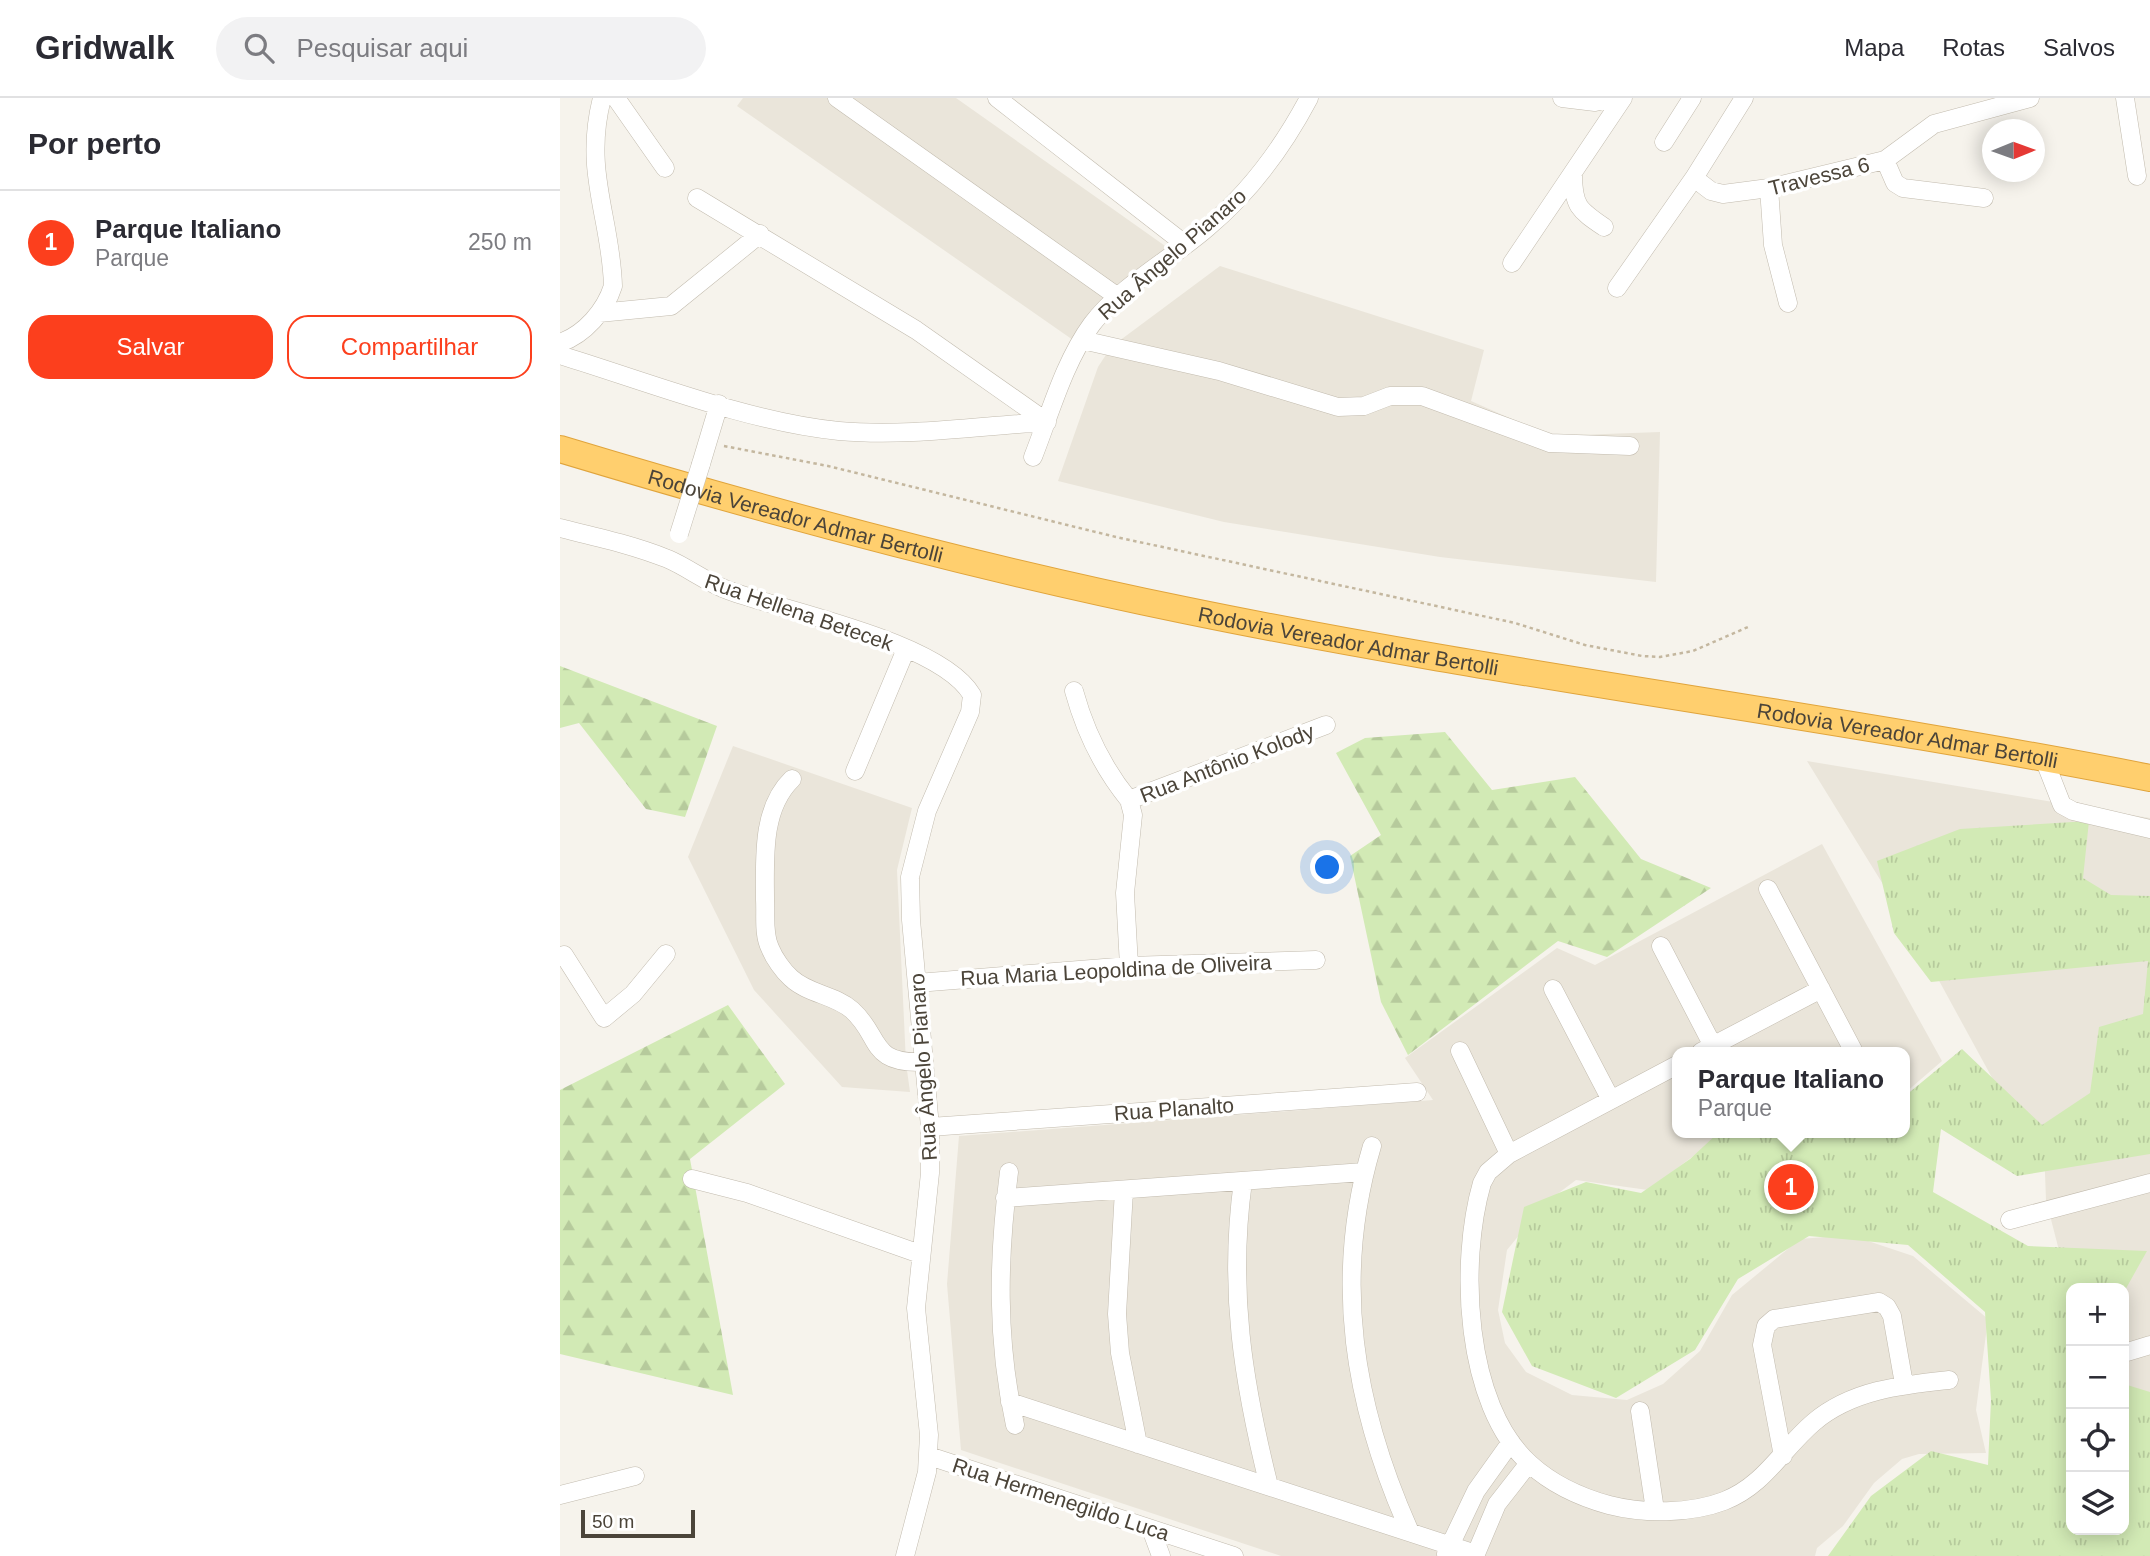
<!DOCTYPE html>
<html lang="pt">
<head>
<meta charset="utf-8">
<style>
	:root { --surface:#fff; --page:#f2f2f3; --text:#2b2b33; --muted:#7c7c81; --line:#e1e1e2; --accent:#fc3f1d }
	body { margin:0; font-family:Helvetica,sans-serif; background:var(--page); color:var(--text) }
	.controls { position:absolute; right:21px; bottom:21px; display:grid; overflow:hidden; border-radius:14px; box-shadow:0 4px 18px #0003 }
	.controls button { width:63px; height:63px; display:grid; place-items:center; padding:0; border:0; border-bottom:2px solid var(--line); background:var(--surface); color:var(--text); font:35px sans-serif }
	.compass { position:absolute; left:1422px; top:21px; width:63px; height:63px; border-radius:50%; background:var(--surface); box-shadow:0 4px 18px #0003; rotate:89deg }
	.scale { position:absolute; left:21px; bottom:18px; width:114px; box-sizing:border-box; padding-left:7px; border:4px solid #4b4439; border-top:0; font-size:19px; line-height:24px; white-space:nowrap; color:#4b4439; -webkit-text-stroke:5px #fff; paint-order:stroke }
	.you { position:absolute; left:768px; top:770px; width:24px; height:24px; margin:-18px; border:5px solid #fff; border-radius:50%; background:#1a73e8; box-shadow:0 0 0 10px #1a73e833 }
	.badge { display:grid; place-items:center; width:46px; height:46px; border-radius:50%; background:var(--accent); color:#fff; font-size:23px; font-weight:700 }
	.pin { position:absolute; translate:-50% -50%; border:4px solid #fff; box-shadow:0 2px 7px #0006 }
	.popup { position:absolute; left:1112px; top:949px; width:238px; height:91px; box-sizing:border-box; display:grid; place-content:center; border-radius:14px; background:var(--surface); filter:drop-shadow(0 2px 5px #0005); font-size:23px; white-space:nowrap; color:var(--muted) }
	.popup b { font-size:26px; color:var(--text) }
	.popup::after { content:''; position:absolute; left:50%; top:100%; margin-left:-14px; border:14px solid transparent; border-top-color:var(--surface) }
	.list { margin:0; padding:0; list-style:none }
	h2 { display:flex; justify-content:space-between; align-items:center; height:91px; margin:0; padding:0 28px; font-size:30px }
	h2 small { font-size:23px; font-weight:400; color:var(--muted) }
	.list li { display:grid; grid-template-columns:46px 1fr auto; gap:21px; align-items:center; box-sizing:border-box; height:105px; padding:0 28px; border-top:2px solid var(--line) }
	.list b { display:block; font-size:26px; white-space:nowrap }
	.list p { margin:0; font-size:23px; white-space:nowrap; color:var(--muted) }
	.list em { font-size:23px; font-style:normal; color:var(--muted) }
	.actions { display:flex; gap:14px; padding:21px 28px }
	.actions a { flex:1; padding:16px 0; border:2px solid var(--accent); border-radius:21px; text-align:center; font-size:24px; color:var(--accent) }
	.actions .main { background:var(--accent); color:#fff }
	.icon { flex:none; width:38px; height:38px; fill:none; stroke:currentColor; stroke-width:2; stroke-linecap:round; stroke-linejoin:round }
	.map { position:relative; flex:none; width:1590px; height:1458px; overflow:hidden }
	header { display:flex; align-items:center; gap:42px; box-sizing:border-box; height:98px; padding:0 35px; background:var(--surface); border-bottom:2px solid var(--line) }
	header strong { font-size:33px }
	nav { display:flex; gap:38px; margin-inline-start:auto; font-size:24px }
	.search { width:490px; height:63px; background:var(--page); display:flex; align-items:center; gap:18px; box-sizing:border-box; padding:0 24px; border-radius:38px; color:var(--muted); font-size:26px }
	main { display:flex }
	aside { flex:1; background:var(--surface) }
	.map>svg:first-child { display:block }
	.residential { fill:#eae5da }
	.forest { fill:url(#forest-firs) }
	.park { fill:url(#park-tufts) }
	.lines { fill:none; stroke-linecap:round; stroke-linejoin:round }
	.minor-casing { stroke:#c2bbae; stroke-width:19 }
	.highway-casing { stroke:#e0a43c; stroke-width:28 }
	.path { stroke:#c4b79f; stroke-width:2.5; stroke-dasharray:3.5 3.5; stroke-linecap:butt }
	.minor { stroke:#fff; stroke-width:18 }
	.highway { stroke:#ffcf6e; stroke-width:26 }
	.minor-bridge-casing { stroke:#c2bbae; stroke-width:19; stroke-linecap:butt }
	.minor-bridge { stroke:#fff; stroke-width:18 }
	.labels { text-anchor:middle; dominant-baseline:central; stroke-width:7; stroke-linejoin:round; paint-order:stroke }
	.street-label { font-size:21px; fill:#4b4439; stroke:#fff }
</style>
</head>
<body>
<header>
<strong>Gridwalk</strong>
<div class="search"><svg class="icon" aria-label="search" viewBox="0 0 24 24"><circle cx="10" cy="10" r="6"/><path d="M15 15l6 6"/></svg>Pesquisar aqui</div>
<nav><a>Mapa</a><a>Rotas</a><a>Salvos</a></nav>
</header>
<main>
<aside>
<h2>Por perto<small></small></h2>
<ul class="list">
<li><span class="badge">1</span><div><b>Parque Italiano</b><p>Parque</p></div><em>250 m</em></li>
</ul>
<div class="actions"><a class="main">Salvar</a><a>Compartilhar</a></div>
</aside>
<div class="map">
<svg width="1590" height="1458" viewBox="0 0 1590 1458">
	<defs>
		<pattern id="forest-firs" width="22" height="20" patternUnits="userSpaceOnUse" patternTransform="scale(1.75)"><rect width="22" height="20" fill="#d2eab5"/><path d="M5 1l3.5 6h-7zM16 11l3.5 6h-7z" fill="#b6ca9c"/></pattern>
		<pattern id="park-tufts" width="24" height="20" patternUnits="userSpaceOnUse" patternTransform="scale(1.75)"><rect width="24" height="20" fill="#d2eab5"/><path d="M3 7l-1-3M5 7V3M7 7l1-3M15 17l-1-3M17 17v-4M19 17l1-3" fill="none" stroke="#b6ca9c"/></pattern>
	</defs>
	<rect width="100%" height="100%" fill="#f6f3ec"/>
	<path class="residential" d="M183 0H396L608 150 513 242 177 8Z
		M660 168 924 252 911 303 990 338 1100 334 1096 484 880 459 664 424 498 383 538 269 551 249Z
		M173 648 352 710 337 772 346 965 350 994 282 989 194 892 128 759Z
		M1247 663 1590 720V1429L1564 1362V1190H1511V1199L1486 1102 1484 1049 1454 1020 1353 835Z
		M1262 746 1382 963 1345 995V954H1117V1035H1164L1088 1092 1016 1082 984 1106 947 1152 938 1212 945 1245 966 1274 1012 1297 1067 1302 1103 1286 1140 1253 1172 1197 1240 1141 1290 1137 1353 1158 1428 1221 1416 1312 1426 1355 1359 1356 1342 1361 1314 1385 1283 1428 1257 1450 1255 1458H721L401 1352 387 1186 399 1038 873 1002 845 960 997 850 1035 867Z"/>
	<path class="forest" d="M0 568 157 628 125 719 86 711 19 625 0 630Z
		M885 634 932 692 1015 679 1081 761 1151 790 1047 859 998 843 848 957 821 904 790 758 821 737 776 655 805 640Z
		M168 907 225 986 130 1061 173 1297 0 1256V992Z"/>
	<path class="park" d="M1529 723 1523 780 1551 797 1590 798V1056L1457 1078 1381 1031 1373 1094 1468 1148 1587 1153 1564 1194V1190H1511V1432H1564V1286L1590 1294V1458H1268L1311 1398 1371 1353 1428 1367 1431 1302 1425 1214 1348 1147 1249 1138 1178 1181 1135 1252 1056 1300 972 1268 942 1214 964 1109 1026 1084 1081 1095 1130 1061 1158 1035H1345V998L1402 951 1482 1027 1530 995 1539 929 1583 916 1588 863 1371 884 1334 835 1317 763 1400 731Z"/>
	<g class="lines">
		<defs>
			<path id="minor" d="M56 0 105 70
				M277 0 558 199
				M437 0 626 147
				M1002 0 1035 4 1053 0
				M1184 0 1134 80 1151 93 1163 96 1209 90 1325 62 1374 26 1470 0
				M1565 0 1577 78
				M1104 44 1132 0
				M1325 62 1335 85 1343 90 1424 100
				M1013 76C1013 108 1019 112 1044 129
				M1209 90 1213 147 1228 205
				M137 100 356 232 487 324
				M952 165 1063 0
				M1057 190 1134 80
				M39 215 111 208 200 136
				M522 242 659 273 778 309 804 308 830 298H862L990 345 1070 348
				M0 245C25 236 45 213 53 188 51 119 23 74 42 0
				M0 257C85 283 192 325 279 333 347 339 419 328 487 324
				M473 359C490 316 504 264 532 226 562 187 610 162 647 130 690 94 723 49 749 0
				M141 366 159 306
				M0 430C37 439 73 447 108 461 129 470 147 485 170 493 228 514 381 544 412 597L410 614 367 713 350 779 351 822 370 1029V1075L356 1210 369 1337 367 1374 345 1458
				M514 593C525 633 543 670 569 702
				M1484 661 1502 707 1513 713 1590 731
				M295 673 346 551
				M232 681C201 711 205 761 205 802 206 817 203 836 210 850 214 860 223 873 231 880 248 896 275 897 292 912 322 939 308 966 364 964
				M1208 791 1294 954
				M1101 848 1153 948
				M0 859 4 857 44 920 73 896 106 856
				M569 868 565 795 573 717 569 702 766 627
				M357 885 569 868 756 862
				M993 891 1051 1002
				M900 953 949 1056
				M1141 954 1261 891
				M1117 967 949 1056 928 1074 922 1085C899 1164 904 1307 970 1366 992 1386 1020 1399 1049 1407 1084 1416 1130 1416 1164 1403 1205 1387 1222 1351 1254 1324 1292 1292 1342 1287 1389 1282
				M370 1029 857 994
				M812 1048C772 1182 794 1309 850 1434
				M449 1074C438 1160 436 1241 455 1327
				M132 1081 187 1095 360 1156
				M683 1083C668 1191 683 1284 709 1388
				M564 1092 557 1216 560 1255 578 1346
				M445 1100 804 1074
				M1450 1122 1590 1085
				M1564 1255 1590 1247
				M450 1304 916 1456
				M1080 1313 1095 1412
				M369 1358 674 1458
				M1223 1358 1202 1247 1206 1228 1214 1221 1319 1204 1327 1209 1332 1218 1344 1286
				M0 1397 75 1378
				M591 1431 601 1458
				M886 1456 916 1393 951 1344
				M915 1458 937 1406 969 1365"/>
			<g id="highway">
				<path id="s1" d="M0 351C205 413 414 469 624 512 944 578 1270 617 1590 680"/>
			</g>
		</defs>
		<use href="#minor" class="minor-casing"/>
		<use href="#highway" class="highway-casing"/>
		<path class="path" d="M164 348 268 368 556 439 955 525 1025 547 1082 558 1100 559 1133 553 1188 529"/>
		<use href="#minor" class="minor"/>
		<use href="#highway" class="highway"/>
		<defs>
			<path id="minor-bridge" d="M119 436 141 366"/>
		</defs>
		<use href="#minor-bridge" class="minor-bridge-casing"/>
		<use href="#minor-bridge" class="minor-bridge"/>
	</g>
	<g class="labels">
		<g class="street-label">
			<text transform="translate(1259 78) rotate(-14)">Travessa 6</text>
			<text transform="translate(612 156) rotate(-41)">Rua Ângelo Pianaro</text>
			<text stroke="none"><textPath href="#s1" startOffset="245">Rodovia Vereador Admar Bertolli</textPath></text>
			<text transform="translate(239 514) rotate(19)">Rua Hellena Betecek</text>
			<text stroke="none"><textPath href="#s1" startOffset="812">Rodovia Vereador Admar Bertolli</textPath></text>
			<text stroke="none"><textPath href="#s1" startOffset="1379">Rodovia Vereador Admar Bertolli</textPath></text>
			<text transform="translate(667 665) rotate(-21)">Rua Antônio Kolody</text>
			<text transform="translate(556 872) rotate(-3)">Rua Maria Leopoldina de Oliveira</text>
			<text transform="translate(363 969) rotate(-94)">Rua Ângelo Pianaro</text>
			<text transform="translate(614 1011) rotate(-4)">Rua Planalto</text>
			<text transform="translate(501 1401) rotate(18)">Rua Hermenegildo Luca</text>
		</g>
	</g>
</svg>
<div class="controls">
<button>+</button>
<button>−</button>
<button><svg class="icon" aria-label="locate" viewBox="0 0 24 24"><circle cx="12" cy="12" r="6"/><path d="M12 2v4M12 18v4M2 12h4M18 12h4"/></svg></button>
<button><svg class="icon" aria-label="layers" viewBox="0 0 24 24"><path d="M12 4l9 5-9 5-9-5zM3 14l9 5 9-5"/></svg></button>
</div>
<svg class="compass" viewBox="-18 -18 36 36"><path d="M0-13l5 13h-10z" fill="#e53935"/><path d="M0 13l5-13h-10z" fill="#7c7c81"/></svg>
<div class="scale">50 m</div>
<div class="you"></div>
<div class="pin badge" style="left:1231px;top:1089px">1</div>
<div class="popup"><b>Parque Italiano</b>Parque</div>
</div>
</main>
</body>
</html>
